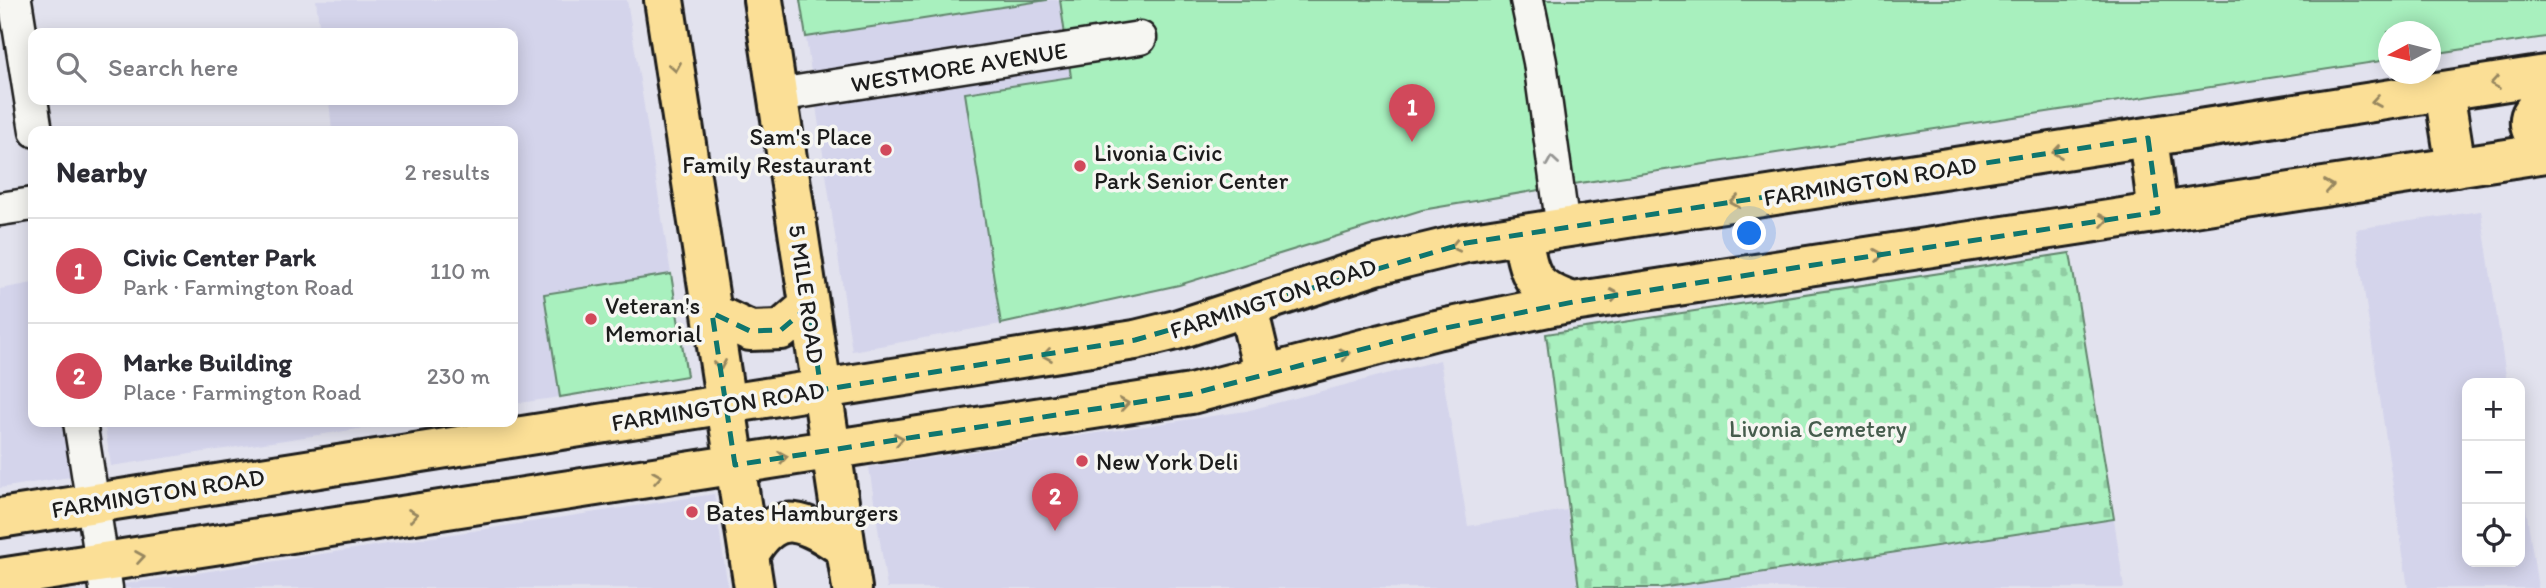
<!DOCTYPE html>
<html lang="en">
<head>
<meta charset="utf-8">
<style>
	:root { --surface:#fff; --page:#f2f2f3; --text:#2b2b33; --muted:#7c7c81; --line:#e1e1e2; --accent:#d1495b }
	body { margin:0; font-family:Itim,sans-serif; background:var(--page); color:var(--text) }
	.controls { position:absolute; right:21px; bottom:21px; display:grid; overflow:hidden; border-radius:14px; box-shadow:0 4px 18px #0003 }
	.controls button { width:63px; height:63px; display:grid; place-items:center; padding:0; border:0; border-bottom:2px solid var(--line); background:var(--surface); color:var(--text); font:35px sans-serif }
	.compass { position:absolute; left:2378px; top:21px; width:63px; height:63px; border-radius:50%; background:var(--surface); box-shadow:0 4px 18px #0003; rotate:263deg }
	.you { position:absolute; left:1750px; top:234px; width:24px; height:24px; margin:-18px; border:5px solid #fff; border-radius:50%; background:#1a73e8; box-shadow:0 0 0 10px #1a73e833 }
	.badge { display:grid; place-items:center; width:46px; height:46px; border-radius:50%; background:var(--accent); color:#fff; font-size:23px; font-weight:700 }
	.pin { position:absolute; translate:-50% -58px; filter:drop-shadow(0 2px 4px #0008) }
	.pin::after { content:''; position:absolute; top:37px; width:24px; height:21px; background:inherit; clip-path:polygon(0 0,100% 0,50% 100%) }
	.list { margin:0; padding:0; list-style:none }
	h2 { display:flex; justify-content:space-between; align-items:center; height:91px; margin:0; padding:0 28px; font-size:30px }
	h2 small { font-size:23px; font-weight:400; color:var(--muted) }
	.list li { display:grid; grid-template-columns:46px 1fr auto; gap:21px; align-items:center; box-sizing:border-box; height:105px; padding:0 28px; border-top:2px solid var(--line) }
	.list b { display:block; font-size:26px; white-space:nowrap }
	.list p { margin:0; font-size:23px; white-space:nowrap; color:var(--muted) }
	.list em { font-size:23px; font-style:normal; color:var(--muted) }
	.icon { flex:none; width:38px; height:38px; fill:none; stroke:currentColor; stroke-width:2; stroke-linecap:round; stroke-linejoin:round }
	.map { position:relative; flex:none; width:2546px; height:588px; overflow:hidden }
	.search { position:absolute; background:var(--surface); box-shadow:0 4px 18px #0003; left:28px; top:28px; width:490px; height:77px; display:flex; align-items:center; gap:18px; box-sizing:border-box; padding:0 24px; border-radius:14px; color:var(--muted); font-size:26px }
	.panel { position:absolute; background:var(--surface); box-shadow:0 4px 18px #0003; left:28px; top:126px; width:490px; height:301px; border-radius:14px }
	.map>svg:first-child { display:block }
	.built { fill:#d4d4eb }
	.cemetery { fill:url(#cemetery-stones); stroke:#62866d; stroke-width:2 }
	.park { fill:#a8f0be; stroke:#62866d; stroke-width:2 }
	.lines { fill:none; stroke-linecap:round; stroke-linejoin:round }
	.minor-casing { stroke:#1c1c1c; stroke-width:37 }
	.major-casing { stroke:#1c1c1c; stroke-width:44 }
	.minor { stroke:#f6f6f2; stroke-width:32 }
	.major { stroke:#fbdf96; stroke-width:38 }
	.oneway { stroke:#97875f }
	.oneway2 { stroke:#949492 }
	.marked { fill:none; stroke:#0f766e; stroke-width:5; stroke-dasharray:14 9; stroke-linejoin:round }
	.poi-dot { fill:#d1495b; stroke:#f6f6f2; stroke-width:2.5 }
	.labels { text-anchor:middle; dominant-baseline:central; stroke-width:7; stroke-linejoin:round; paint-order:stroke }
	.street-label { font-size:24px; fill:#1c1c1c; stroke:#f6f6f2 }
	.poi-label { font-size:24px; fill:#1c1c1c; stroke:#f6f6f2; text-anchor:start }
	.park-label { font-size:24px; fill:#465c4d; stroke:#f6f6f2 }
</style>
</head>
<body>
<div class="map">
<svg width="2546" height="588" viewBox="0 0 2546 588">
	<defs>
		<pattern id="cemetery-stones" width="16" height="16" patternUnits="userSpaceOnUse" patternTransform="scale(1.75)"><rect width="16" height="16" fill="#a8f0be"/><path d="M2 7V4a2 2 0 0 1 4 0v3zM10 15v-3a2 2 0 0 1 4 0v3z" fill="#90cda3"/></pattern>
	</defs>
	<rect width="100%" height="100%" fill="#e2e2ee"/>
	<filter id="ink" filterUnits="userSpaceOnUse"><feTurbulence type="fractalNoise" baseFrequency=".0143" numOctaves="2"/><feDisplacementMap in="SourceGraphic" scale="14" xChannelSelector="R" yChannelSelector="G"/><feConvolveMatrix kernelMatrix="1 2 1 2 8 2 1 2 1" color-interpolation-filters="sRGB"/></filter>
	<g filter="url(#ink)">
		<path class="built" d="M316 0H627L671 274 544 294 560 397 513 404V131H332L329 100H513V33H320Z
			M1047 0H1060L1071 77 965 94 1001 324 852 351 806 38Z
			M2481 211 2507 383H2467V562H2520V469L2538 588H2408L2355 229Z
			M33 283V422H68L76 476 0 488V289Z
			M1440 360 1468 526 1567 510 1579 588H887L869 467 1246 411Z
			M104 422H405L111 466Z
			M714 494 728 588H99Z
			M2114 519 2124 588H1660L1824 564Z"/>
		<path class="cemetery" d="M2070 253 2114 519 1660 588H1579L1546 334Z"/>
		<path class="park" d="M800 0H1047L806 37Z
			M1060 0H2546V37L2431 54 2430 32H2388V60L1580 183 1422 210 1179 285 1001 324 965 93 1071 77Z
			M671 274 687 376 560 397 544 294Z"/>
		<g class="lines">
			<defs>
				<path id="minor" d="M15 0 36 131
					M1527 0 1540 62 1563 229
					M778 95 1140 38
					M0 209 33 204
					M80 422 106 588"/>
				<path id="major" d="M664 0 754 588
					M763 0 852 588
					M2444 91 2456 167
					M2148 138 2158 212
					M2546 153C2532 134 2518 117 2546 101
					M1522 235C1529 276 1531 288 1573 302
					M1248 308 1264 375
					M712 313 750 331 781 330 809 306
					M0 518 1135 340 1176 330 1376 265 1466 243 2546 75
					M749 555C777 504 807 522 846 549
					M0 578 1191 394 1436 330 1573 302 2546 153"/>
			</defs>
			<use href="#minor" class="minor-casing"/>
			<use href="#major" class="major-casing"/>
			<use href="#minor" class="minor"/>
			<use href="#major" class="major"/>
		</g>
		<defs><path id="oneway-chevron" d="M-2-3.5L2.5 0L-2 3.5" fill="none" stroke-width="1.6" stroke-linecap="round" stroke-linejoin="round" transform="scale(1.75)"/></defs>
		<g class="oneway">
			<use href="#oneway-chevron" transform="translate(675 67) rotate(81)"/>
			<use href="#oneway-chevron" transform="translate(2495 83) rotate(171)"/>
			<use href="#oneway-chevron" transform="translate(2376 101) rotate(171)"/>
			<use href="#oneway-chevron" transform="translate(2057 152) rotate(171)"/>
			<use href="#oneway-chevron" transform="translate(2329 186) rotate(-9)"/>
			<use href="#oneway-chevron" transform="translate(1735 202) rotate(171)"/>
			<use href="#oneway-chevron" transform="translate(2104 220) rotate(-9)"/>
			<use href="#oneway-chevron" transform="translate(1455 246) rotate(168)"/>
			<use href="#oneway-chevron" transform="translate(1879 255) rotate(-9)"/>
			<use href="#oneway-chevron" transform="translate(1615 295) rotate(-9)"/>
			<use href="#oneway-chevron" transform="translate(1345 354) rotate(-15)"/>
			<use href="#oneway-chevron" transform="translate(1047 355) rotate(171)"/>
			<use href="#oneway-chevron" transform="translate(720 365) rotate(81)"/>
			<use href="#oneway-chevron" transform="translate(1124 404) rotate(-9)"/>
			<use href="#oneway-chevron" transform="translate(899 439) rotate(-10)"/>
			<use href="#oneway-chevron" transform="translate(783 457) rotate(-9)"/>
			<use href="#oneway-chevron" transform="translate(657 477) rotate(-9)"/>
			<use href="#oneway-chevron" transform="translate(413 515) rotate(-9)"/>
			<use href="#oneway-chevron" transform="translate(140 557) rotate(-9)"/>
		</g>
		<use class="oneway2" href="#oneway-chevron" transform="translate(1552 161) rotate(-99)"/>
	</g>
	<path class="marked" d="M2148 138 2158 212 1573 302 1436 330 1191 394 735 465 712 313 750 331 781 330 809 306 821 390 1135 340 1466 243Z"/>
	<g class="poi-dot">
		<circle cx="886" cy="150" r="7"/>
		<circle cx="1080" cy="166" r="7"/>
		<circle cx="591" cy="319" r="7"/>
		<circle cx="1082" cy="461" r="7"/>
		<circle cx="692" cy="512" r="7"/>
	</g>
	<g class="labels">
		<g class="street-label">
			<text transform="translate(959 67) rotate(-9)">WESTMORE AVENUE</text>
			<text transform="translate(1870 181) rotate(-9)">FARMINGTON ROAD</text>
			<text transform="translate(807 294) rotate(82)">5 MILE ROAD</text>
			<text transform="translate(1273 298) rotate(-18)">FARMINGTON ROAD</text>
			<text transform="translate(718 406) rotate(-9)">FARMINGTON ROAD</text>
			<text transform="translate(158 493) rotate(-9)">FARMINGTON ROAD</text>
		</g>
		<g class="poi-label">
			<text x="872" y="136" text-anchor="end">Sam's Place<tspan x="872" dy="28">Family Restaurant</tspan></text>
			<text x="1094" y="152">Livonia Civic<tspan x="1094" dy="28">Park Senior Center</tspan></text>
			<text x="605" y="305">Veteran's<tspan x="605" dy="28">Memorial</tspan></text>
			<text x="1096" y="461">New York Deli</text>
			<text x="706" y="512">Bates Hamburgers</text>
		</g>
		<g class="park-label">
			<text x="1818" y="428">Livonia Cemetery</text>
		</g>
	</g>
</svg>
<div class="controls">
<button>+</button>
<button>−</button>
<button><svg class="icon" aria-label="locate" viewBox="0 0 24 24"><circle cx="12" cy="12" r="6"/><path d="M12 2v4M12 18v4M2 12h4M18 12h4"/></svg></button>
</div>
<svg class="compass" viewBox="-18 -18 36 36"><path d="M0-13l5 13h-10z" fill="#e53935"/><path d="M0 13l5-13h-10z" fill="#7c7c81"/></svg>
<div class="you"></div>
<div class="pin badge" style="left:1412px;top:142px">1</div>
<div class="pin badge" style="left:1055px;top:531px">2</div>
<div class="search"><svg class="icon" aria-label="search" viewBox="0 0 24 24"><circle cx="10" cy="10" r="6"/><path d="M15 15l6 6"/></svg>Search here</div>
<section class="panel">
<h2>Nearby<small>2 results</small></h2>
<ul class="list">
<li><span class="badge">1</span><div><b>Civic Center Park</b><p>Park · Farmington Road</p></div><em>110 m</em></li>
<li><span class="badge">2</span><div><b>Marke Building</b><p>Place · Farmington Road</p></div><em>230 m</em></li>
</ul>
</section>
</div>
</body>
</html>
